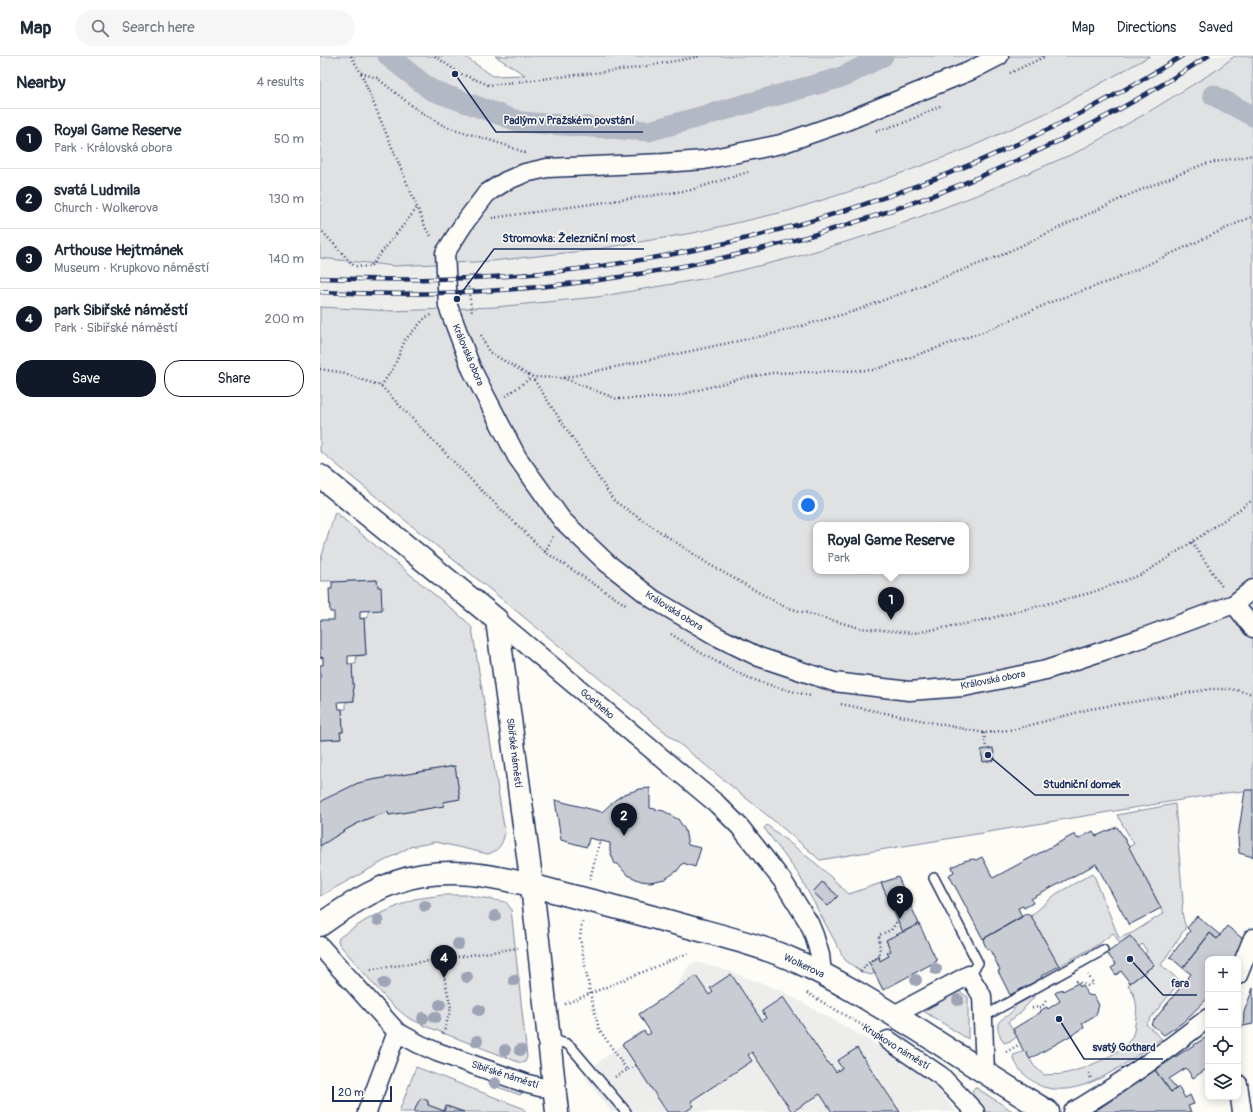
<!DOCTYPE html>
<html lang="en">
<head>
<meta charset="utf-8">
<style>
	:root { --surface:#fff; --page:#f6f6f7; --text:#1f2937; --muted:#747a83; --line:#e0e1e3; --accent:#111827 }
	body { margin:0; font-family:Pangolin,sans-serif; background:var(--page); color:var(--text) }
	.controls { position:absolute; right:12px; bottom:12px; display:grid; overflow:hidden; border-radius:8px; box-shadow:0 2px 10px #0003 }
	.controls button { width:36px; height:36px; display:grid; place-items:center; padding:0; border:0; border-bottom:1px solid var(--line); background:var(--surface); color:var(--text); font:20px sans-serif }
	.scale { position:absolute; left:12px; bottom:10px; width:60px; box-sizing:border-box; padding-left:4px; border:2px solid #1b2f5e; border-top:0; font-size:11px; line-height:14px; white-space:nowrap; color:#1b2f5e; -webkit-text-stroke:3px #fdfcf7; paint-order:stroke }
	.you { position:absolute; left:488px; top:449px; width:14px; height:14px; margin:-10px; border:3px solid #fff; border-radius:50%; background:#1a73e8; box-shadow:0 0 0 6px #1a73e833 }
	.badge { display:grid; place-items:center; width:26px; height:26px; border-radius:50%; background:var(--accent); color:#fff; font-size:13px; font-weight:700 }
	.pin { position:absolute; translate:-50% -33px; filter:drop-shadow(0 1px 2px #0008) }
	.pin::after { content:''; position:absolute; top:21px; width:14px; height:12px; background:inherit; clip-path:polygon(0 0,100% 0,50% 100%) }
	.popup { position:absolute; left:493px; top:466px; width:156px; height:52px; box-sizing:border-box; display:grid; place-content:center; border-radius:8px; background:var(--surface); filter:drop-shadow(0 1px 3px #0005); font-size:13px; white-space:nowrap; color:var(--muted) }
	.popup b { font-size:15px; color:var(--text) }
	.popup::after { content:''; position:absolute; left:50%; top:100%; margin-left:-8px; border:8px solid transparent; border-top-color:var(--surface) }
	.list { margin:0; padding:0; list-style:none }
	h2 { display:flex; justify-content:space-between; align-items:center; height:52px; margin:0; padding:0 16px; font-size:17px }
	h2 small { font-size:13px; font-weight:400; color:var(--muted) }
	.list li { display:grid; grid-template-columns:26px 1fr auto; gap:12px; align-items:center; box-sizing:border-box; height:60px; padding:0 16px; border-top:1px solid var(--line) }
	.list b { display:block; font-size:15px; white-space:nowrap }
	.list p { margin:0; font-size:13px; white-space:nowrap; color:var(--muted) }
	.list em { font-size:13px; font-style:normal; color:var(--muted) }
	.actions { display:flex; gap:8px; padding:12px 16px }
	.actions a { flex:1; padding:9px 0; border:1px solid var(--accent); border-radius:16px; text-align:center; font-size:14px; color:var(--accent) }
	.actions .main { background:var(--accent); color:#fff }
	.icon { flex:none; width:22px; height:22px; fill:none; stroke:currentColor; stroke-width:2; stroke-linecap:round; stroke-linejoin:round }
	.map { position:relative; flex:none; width:933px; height:1056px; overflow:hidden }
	header { display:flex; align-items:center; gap:24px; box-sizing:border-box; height:56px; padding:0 20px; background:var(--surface); border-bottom:1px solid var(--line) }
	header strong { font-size:19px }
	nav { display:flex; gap:22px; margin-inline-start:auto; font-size:14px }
	.search { width:280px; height:36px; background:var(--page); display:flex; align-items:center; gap:10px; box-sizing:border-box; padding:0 14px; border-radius:22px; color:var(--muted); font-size:15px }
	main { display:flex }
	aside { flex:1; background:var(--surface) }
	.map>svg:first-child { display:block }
	.built { fill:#edeeec }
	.green { fill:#e0e1e3; stroke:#7e88a0; fill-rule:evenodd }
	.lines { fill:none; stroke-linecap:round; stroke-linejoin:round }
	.canal { stroke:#b3b8c5; stroke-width:21 }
	.building { fill:#c9ccd3; stroke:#1b2f5e }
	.lane-casing { stroke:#1b2f5e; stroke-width:12 }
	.street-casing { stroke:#1b2f5e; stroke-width:21 }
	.secondary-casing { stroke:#1b2f5e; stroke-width:25 }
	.path { stroke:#1b2f5e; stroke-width:2.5; stroke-dasharray:1 3; stroke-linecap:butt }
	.lane { stroke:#fdfcf7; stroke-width:9 }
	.street { stroke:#fdfcf7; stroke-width:18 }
	.secondary { stroke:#fdfcf7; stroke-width:22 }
	.rail-casing { stroke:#1b2f5e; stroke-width:4.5 }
	.rail { stroke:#fdfcf7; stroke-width:3; stroke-dasharray:9; stroke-linecap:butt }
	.tree { fill:#9ca4b5 }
	.labels { text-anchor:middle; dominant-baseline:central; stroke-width:3; stroke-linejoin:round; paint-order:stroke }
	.street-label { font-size:10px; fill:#1b2f5e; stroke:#fdfcf7 }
	.leader { fill:none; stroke:#1b2f5e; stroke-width:1.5 }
	.callout-dot { fill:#1b2f5e; stroke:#fdfcf7; stroke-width:1.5 }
	.callout-label { font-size:11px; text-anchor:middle; font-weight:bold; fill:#1b2f5e; stroke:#fdfcf7; stroke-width:3; stroke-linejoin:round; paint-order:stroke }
</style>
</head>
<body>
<header>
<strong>Map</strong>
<div class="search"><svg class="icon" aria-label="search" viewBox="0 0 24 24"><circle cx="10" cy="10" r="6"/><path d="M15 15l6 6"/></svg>Search here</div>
<nav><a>Map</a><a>Directions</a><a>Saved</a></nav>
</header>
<main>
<aside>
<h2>Nearby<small>4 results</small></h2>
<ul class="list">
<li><span class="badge">1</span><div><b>Royal Game Reserve</b><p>Park · Královská obora</p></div><em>50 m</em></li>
<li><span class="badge">2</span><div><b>svatá Ludmila</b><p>Church · Wolkerova</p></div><em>130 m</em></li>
<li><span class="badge">3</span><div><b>Arthouse Hejtmánek</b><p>Museum · Krupkovo náměstí</p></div><em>140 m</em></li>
<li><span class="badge">4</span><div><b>park Sibiřské náměstí</b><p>Park · Sibiřské náměstí</p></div><em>200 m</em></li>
</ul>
<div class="actions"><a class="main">Save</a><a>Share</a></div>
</aside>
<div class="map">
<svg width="933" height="1056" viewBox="0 0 933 1056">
	<rect width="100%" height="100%" fill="#fdfcf7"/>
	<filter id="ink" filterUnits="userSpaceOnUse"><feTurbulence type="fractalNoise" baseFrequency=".025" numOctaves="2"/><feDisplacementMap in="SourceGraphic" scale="8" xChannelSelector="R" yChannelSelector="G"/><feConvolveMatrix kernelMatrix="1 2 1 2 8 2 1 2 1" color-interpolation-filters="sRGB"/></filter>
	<g filter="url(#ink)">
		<path class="built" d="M830 0H915L895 15 825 58 757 96 662 137 565 174 479 200 393 221 277 241 175 251 73 255 0 251V202L75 210 172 205 272 194 373 177 468 155 547 131 644 94 733 54Z
			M377 906 409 915 462 935 604 1015 636 1056H291L263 1018 302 988 324 975 327 979 331 977 319 958 353 936 370 908Z"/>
		<path class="green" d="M0 0H144L173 20 205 19 175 0H830L733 54 644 94 547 130 468 155 373 177 272 194 172 205 75 210 0 202Z
			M915 0H933V734L897 738 500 804 464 773 0 395V251L73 255 175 251 277 241 393 221 479 200 565 174 662 137 757 96 825 58 895 15ZM496 469H646V515H496Z
			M15 456 145 564 152 572 185 777C182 788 180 794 168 798L116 786 90 791 0 840V790C22 776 43 762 68 756L69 759 123 750V746L140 743 135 710 52 724 38 727 22 735 0 747V684L20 683V676H23L22 653H26V645H34L32 608H36V600L46 599 44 562H48C47 548 58 538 57 524L12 526 11 525H0V506Z
			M855 748 863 846C861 854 863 864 866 871L841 909 860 925 826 968 843 984H839C808 1005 764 1043 723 1031 717 1029 708 1022 703 1017 699 1014 696 1007 693 1002L694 999 705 995 714 1010 724 1019C730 1018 737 1019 743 1018 761 1014 802 999 812 981 815 975 815 967 816 960 818 949 815 938 808 929L834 909 825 898 827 895 822 888 819 891 810 880 800 888 793 877 779 888 739 910 711 860 736 838 773 817 799 882 812 877 844 857 808 791 814 788 797 759Z
			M447 769 499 810 529 838 561 827 583 876 566 884 571 895 568 897 569 900 560 905 559 902 555 917 551 919 543 917 525 904 479 819 444 772ZM502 826 518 840 508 850 493 836Z
			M123 839H147L186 846 191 853 207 1001 205 1006 201 1007 105 970 87 961 70 947 19 888 18 884 20 881 46 864 94 843Z
			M637 934 648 941V983L600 953Z
			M717 938 699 958 688 966 697 980 693 984 684 987C667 958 689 967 696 949Z
			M96 1011 205 1053V1056H144L127 1050 124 1055 108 1049V1045L102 1042 94 1056H79Z
			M170 1023 204 1036 200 1039 169 1028Z
			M655 1031 694 1056H659L648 1041Z"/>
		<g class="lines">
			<path class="canal" d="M68 0 111 34 200 66 329 75 523 21 563 0
				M893 39 933 60"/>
		</g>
		<path class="building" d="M57 524 58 531H61L62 554 40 555V563L44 562 46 599 28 600V608H32L34 645 18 646 19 653H22L23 676H20L21 683 0 684V609H3V601L0 602V564H14V556H10L9 533H12V526Z
			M673 692 675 704 663 706 661 694Z
			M135 710 140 743 123 746 124 750 69 759 68 756 58 759 44 764 27 773 0 790V747L5 743 38 727 52 724Z
			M330 732V752L344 755 357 763H358L365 774 368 789 381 792 375 811 363 807 357 815 345 823 330 826 321 825 307 819 298 808H295L290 795V787L269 782 267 791 241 784 235 744 282 756 295 744 304 738 320 733Z
			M925 734H933V801L919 797 918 781Z
			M797 771 803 780 841 852 809 869 776 808 711 843 713 847 704 852 703 850 698 852 702 861 663 883 629 819 634 816 632 811 644 805 653 803 656 804 662 801 673 822 753 779H755L758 783 773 775 776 780Z
			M578 821 599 868 583 876 561 827Z
			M502 826 518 840 508 850 493 836Z
			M706 858 711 860 739 910 721 920 722 922 690 939 678 915 680 914 670 894 667 893 664 887 663 883Z
			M877 860 900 879 897 883 890 877 863 912 850 901 870 875 867 872Z
			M599 868 617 905 563 934 549 906 559 901 560 905 569 900 567 897 571 895 566 884Z
			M907 870 923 883 915 903H888V942L862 967 844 979 831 968 871 918 863 912 890 877 897 883Z
			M810 880 834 909 810 927 801 915 796 919 791 912 796 909 787 897Z
			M411 918 442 965 446 962 442 955 463 941 510 1010 511 1009 516 1016 522 1012 517 1005 537 992 580 1056H512L500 1038 472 1056 432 996 428 999 432 1005 371 1045 374 1050 365 1056H347L302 988 324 975 327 979 331 977 319 958 376 920 389 939 393 936 390 932Z
			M758 927 760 931 762 929 768 939 774 940 779 949 776 959 762 967 764 972 710 1003 705 995 704 996 693 973 721 956 720 955 723 953 727 951 728 953 740 945 735 937 742 933 743 935Z
			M933 932V968L923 970 924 956Z
			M888 980V1012L873 1022 866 1012 849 1023 856 1033 851 1036 835 1014Z
			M835 1014 851 1036 859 1031 865 1042 870 1039 874 1048 868 1050 871 1056H774Z
			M102 1042 108 1045V1049L124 1055 126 1050 144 1056H94L98 1046Z"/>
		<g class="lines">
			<defs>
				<path id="lane" d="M614 822 658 907 649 919
					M663 961 783 894
					M229 983 247 988 251 991 306 1056"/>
				<path id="street" d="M679 0 650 15 524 66 461 88 384 104 344 107 227 112 205 117 186 125 167 137 145 166 125 197 128 250 152 314 197 401 242 464 287 507 333 543 398 581 439 601 514 626 589 635 644 631 726 614 822 582 914 548 933 533
					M914 548 933 572
					M177 564 397 748 420 771 462 824 489 867 494 879 500 899 502 917
					M0 890 77 976 99 988 117 996 208 1028 220 1031 234 1032
					M918 919 933 882
					M574 959 649 919 662 940 665 1016
					M568 984 621 1020 655 1056
					M918 1028 922 1056
					M47 1056 77 976
					M753 1056C800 1028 845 996 888 962"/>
				<path id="secondary" d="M0 420 177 564 212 830 237 1056
					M0 869C31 847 65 825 103 819 157 811 208 829 260 842 300 852 340 863 380 874 413 883 447 892 478 906 522 926 562 952 603 977 645 1004 686 1030 728 1056"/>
			</defs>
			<use href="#lane" class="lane-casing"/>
			<use href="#street" class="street-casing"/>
			<use href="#secondary" class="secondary-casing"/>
			<path class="path" d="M31 0 41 17 107 175 112 181
				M115 0 139 17 169 29 317 12 381 0
				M41 17 57 22 96 53 124 70 185 89 206 97
				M690 17 726 0
				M556 75 586 66 622 49
				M172 162 371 134 428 116
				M0 173 34 210 50 211 97 152
				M147 223 152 257
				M161 279 169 296 212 321 294 445 390 509 465 551 540 572 594 577 656 566 770 537 823 518 872 486 933 444
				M0 313 19 316 61 330 157 430 225 496 306 549
				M243 322 297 343 353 341 419 323 452 317 554 314 668 274 736 244 796 223 933 160
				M61 330 74 311 85 284 106 261 112 259
				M186 340 212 321 243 322 456 277 535 255 677 201 811 138 884 108 933 99
				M872 486 903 532
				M225 496 233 480
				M351 578C376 594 404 612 432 623 451 630 471 635 491 640
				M521 648 664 677 696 673 770 653 891 633H912L933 638
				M664 677 666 692
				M270 823 280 784
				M262 866 260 882 270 937 279 973 307 1014 316 1009
				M120 903 131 952 123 979
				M47 914 198 892
				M541 916 548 906 560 900 559 879 571 874 578 864
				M756 925 768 930 773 927 768 919
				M487 937 552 975
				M245 948 369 897
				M712 952 722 951 727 943
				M686 996 700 988
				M769 1017 771 1023
				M295 1021 307 1014"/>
			<use href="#lane" class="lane"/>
			<use href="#street" class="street"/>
			<use href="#secondary" class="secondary"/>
			<defs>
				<path id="rail" d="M0 222C57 224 115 224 172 221 415 206 655 128 862 0
					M0 236C310 251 627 170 888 0"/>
			</defs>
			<use href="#rail" class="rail-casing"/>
			<use href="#rail" class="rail"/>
		</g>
		<g class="tree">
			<circle cx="105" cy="850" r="6"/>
			<circle cx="175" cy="860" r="6"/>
			<circle cx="58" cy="864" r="6"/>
			<circle cx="138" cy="888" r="6"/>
			<circle cx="616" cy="913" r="6"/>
			<circle cx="147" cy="921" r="6"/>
			<circle cx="194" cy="924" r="6"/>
			<circle cx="596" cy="924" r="6"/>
			<circle cx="64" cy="927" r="6"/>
			<circle cx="638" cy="944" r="6"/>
			<circle cx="120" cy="949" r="6"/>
			<circle cx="159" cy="954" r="6"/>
			<circle cx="115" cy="961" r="6"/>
			<circle cx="103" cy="962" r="6"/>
			<circle cx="157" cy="985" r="6"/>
			<circle cx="185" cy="994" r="6"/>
			<circle cx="200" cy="994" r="6"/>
			<circle cx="175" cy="1027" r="6"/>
		</g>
	</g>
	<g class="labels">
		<g class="street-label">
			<text transform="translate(148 299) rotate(67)">Královská obora</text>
			<text transform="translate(354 555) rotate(32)">Královská obora</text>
			<text transform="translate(673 624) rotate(-11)">Královská obora</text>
			<text transform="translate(277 648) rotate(40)">Goetheho</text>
			<text transform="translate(194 697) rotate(83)">Sibiřské náměstí</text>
			<text transform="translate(484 910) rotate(25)">Wolkerova</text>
			<text transform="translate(576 991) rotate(32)">Krupkovo náměstí</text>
			<text transform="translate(185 1019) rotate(18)">Sibiřské náměstí</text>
		</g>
	</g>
	<path class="leader" d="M135 18L176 76H323M137 243L174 193H324M668 699L715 739H809M810 903L843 939H877M739 963L764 1003H843"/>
	<g class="callout-dot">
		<circle cx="135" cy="18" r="4"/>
		<circle cx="137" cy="243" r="4"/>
		<circle cx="668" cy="699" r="4"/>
		<circle cx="810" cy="903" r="4"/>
		<circle cx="739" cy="963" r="4"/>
	</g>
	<g class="callout-label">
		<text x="249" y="68">Padlým v Pražském povstání</text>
		<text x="249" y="186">Stromovka: Železniční most</text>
		<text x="762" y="732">Studniční domek</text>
		<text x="860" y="931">fara</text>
		<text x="804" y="995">svatý Gothard</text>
	</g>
</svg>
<div class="controls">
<button>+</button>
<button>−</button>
<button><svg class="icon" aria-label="locate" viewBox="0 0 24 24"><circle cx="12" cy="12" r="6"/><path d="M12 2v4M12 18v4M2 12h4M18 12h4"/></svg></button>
<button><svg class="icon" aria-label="layers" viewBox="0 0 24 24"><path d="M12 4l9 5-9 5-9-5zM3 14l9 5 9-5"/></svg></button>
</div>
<div class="scale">20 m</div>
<div class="you"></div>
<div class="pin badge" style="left:571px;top:564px">1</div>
<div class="popup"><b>Royal Game Reserve</b>Park</div>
<div class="pin badge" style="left:304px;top:780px">2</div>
<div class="pin badge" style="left:580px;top:863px">3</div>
<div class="pin badge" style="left:124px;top:922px">4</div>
</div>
</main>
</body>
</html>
